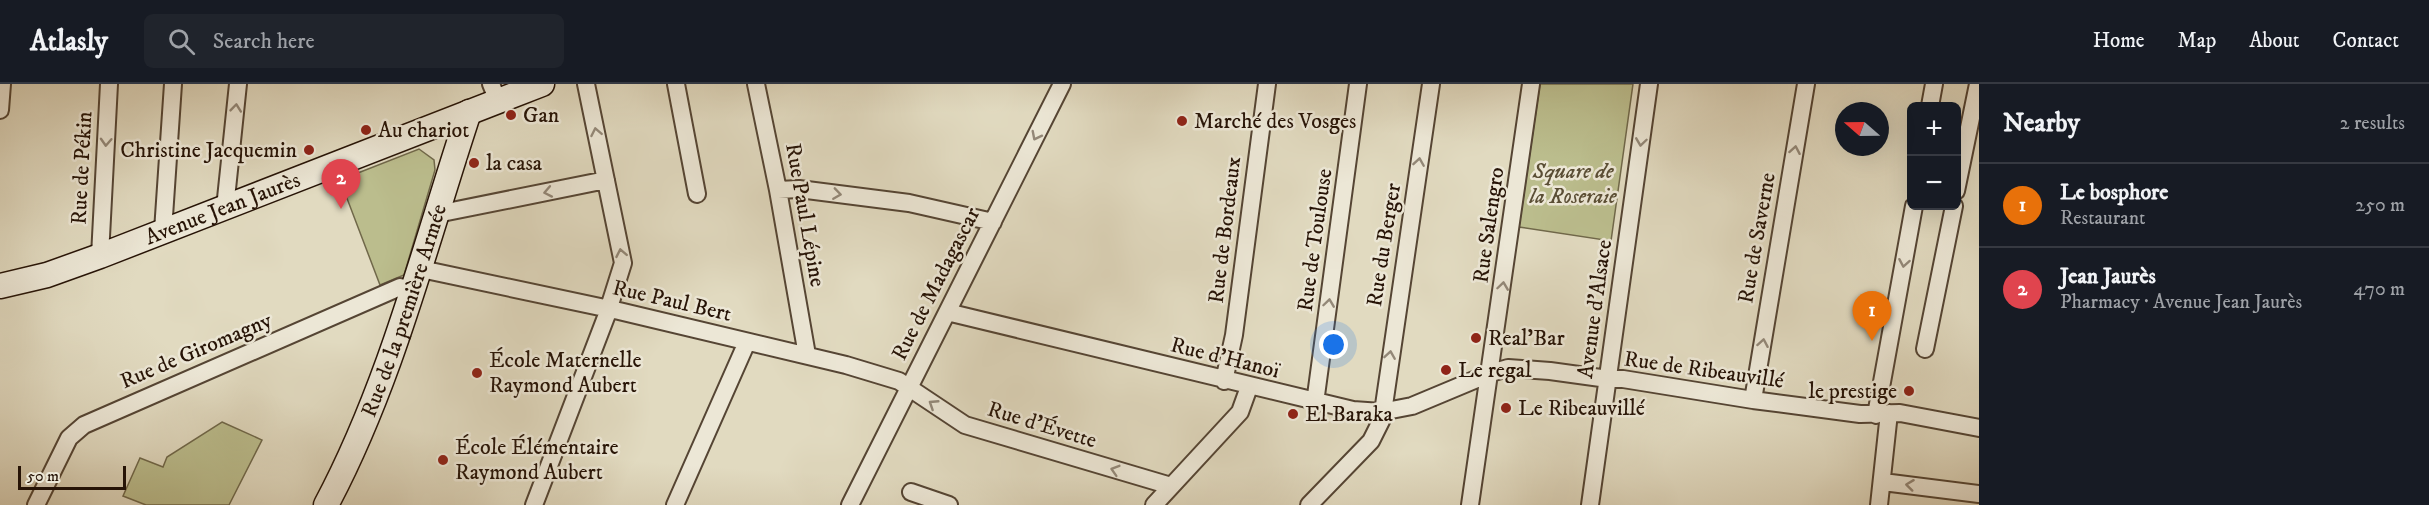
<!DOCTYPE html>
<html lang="en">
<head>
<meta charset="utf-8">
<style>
	:root { --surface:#171b24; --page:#20242c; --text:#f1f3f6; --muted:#9ea1a6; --line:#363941; --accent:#2563eb }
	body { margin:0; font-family:"IM FELL DW Pica",serif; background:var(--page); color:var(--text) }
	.controls { position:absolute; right:18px; top:18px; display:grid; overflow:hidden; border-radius:9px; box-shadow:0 6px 24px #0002 }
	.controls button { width:54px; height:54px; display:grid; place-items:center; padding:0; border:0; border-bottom:2px solid var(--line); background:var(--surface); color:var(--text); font:30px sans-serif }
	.compass { position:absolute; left:1835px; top:18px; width:54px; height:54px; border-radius:50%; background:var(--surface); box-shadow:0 6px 24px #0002; rotate:290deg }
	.scale { position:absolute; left:18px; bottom:15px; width:108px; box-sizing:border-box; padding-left:6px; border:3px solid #261306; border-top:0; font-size:16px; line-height:21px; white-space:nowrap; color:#261306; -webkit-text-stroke:4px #ece7d6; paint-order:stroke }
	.you { position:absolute; left:1334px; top:261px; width:21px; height:21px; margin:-15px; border:4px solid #fff; border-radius:50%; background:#1a73e8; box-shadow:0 0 0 9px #1a73e833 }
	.badge { display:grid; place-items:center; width:39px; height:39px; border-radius:50%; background:var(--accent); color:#fff; font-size:20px; font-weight:700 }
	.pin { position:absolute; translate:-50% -50px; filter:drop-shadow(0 2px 3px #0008) }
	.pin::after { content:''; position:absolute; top:32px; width:21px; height:18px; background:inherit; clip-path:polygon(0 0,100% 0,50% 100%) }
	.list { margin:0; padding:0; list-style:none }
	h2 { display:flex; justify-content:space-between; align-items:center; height:78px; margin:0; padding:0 24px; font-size:26px }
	h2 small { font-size:20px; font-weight:400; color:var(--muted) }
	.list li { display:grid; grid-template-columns:39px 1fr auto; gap:18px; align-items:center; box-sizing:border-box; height:84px; padding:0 24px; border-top:2px solid var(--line) }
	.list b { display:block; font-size:22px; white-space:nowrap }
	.list p { margin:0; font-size:20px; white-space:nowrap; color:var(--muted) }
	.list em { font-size:20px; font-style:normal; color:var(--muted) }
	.icon { flex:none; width:33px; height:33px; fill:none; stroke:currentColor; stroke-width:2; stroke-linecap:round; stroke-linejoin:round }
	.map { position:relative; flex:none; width:1979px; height:421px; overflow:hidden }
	header { display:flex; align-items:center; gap:36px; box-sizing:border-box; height:84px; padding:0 30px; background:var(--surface); border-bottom:2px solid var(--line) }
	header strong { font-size:28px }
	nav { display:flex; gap:33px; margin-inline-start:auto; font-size:21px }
	.search { width:420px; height:54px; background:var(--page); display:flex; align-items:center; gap:15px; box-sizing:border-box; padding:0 21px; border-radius:9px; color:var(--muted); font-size:22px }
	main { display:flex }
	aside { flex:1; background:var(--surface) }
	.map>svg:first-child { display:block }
	.green { fill:#bbbd8d; stroke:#70684a; stroke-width:1.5 }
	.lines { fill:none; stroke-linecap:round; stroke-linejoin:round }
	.minor-casing { stroke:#554534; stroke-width:20 }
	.secondary-casing { stroke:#261306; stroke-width:27 }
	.minor { stroke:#ece7d6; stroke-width:16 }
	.secondary { stroke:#ece7d6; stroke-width:24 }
	.oneway { stroke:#938878 }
	.poi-dot { fill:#8f2418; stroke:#ece7d6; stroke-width:2 }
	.labels { text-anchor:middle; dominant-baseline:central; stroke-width:5; stroke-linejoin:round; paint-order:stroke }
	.poi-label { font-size:22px; fill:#261306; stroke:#ece7d6; text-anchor:start }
	.street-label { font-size:22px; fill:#261306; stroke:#ece7d6 }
	.park-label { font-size:22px; font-style:italic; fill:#5a4e35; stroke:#ece7d6 }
</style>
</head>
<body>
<header>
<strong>Atlasly</strong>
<div class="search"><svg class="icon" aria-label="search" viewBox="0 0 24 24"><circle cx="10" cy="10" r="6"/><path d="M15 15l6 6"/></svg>Search here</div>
<nav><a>Home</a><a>Map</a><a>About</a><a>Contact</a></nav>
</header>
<main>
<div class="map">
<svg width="1979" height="421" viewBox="0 0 1979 421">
	<rect width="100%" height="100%" fill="#e1dac0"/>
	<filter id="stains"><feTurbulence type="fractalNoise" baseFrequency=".00333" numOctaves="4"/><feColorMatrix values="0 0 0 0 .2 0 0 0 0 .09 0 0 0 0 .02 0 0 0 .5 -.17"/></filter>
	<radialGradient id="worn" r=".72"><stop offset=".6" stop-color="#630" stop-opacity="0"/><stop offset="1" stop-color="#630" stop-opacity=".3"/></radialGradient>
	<path class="green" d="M1540 0H1633L1611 157 1519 143Z
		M419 65 434 76 435 86 404 191 380 201 340 96Z
		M222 338 262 356 229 421H146L123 412 140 374 163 383 167 373Z"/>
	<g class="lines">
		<defs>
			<path id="minor" d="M491 0 498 17
				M676 0 697 110
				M756 0 778 106 807 271
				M1930 22 1934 0
				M0 26 2 0
				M778 106 799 105 909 119 993 138
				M1956 107 1978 0
				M225 124 238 0
				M437 130 606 96
				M163 147 173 0
				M100 172 109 0
				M421 185 619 227 846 281 899 297 965 341 1171 402
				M947 228 1353 326 1381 328 1412 322 1491 289 1508 284 1550 287 1608 295H1623L1753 316 1860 330 1900 329 1979 344
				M1925 265 1954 122
				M1224 297 1234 251 1267 0
				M1753 316 1806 0
				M1315 319 1358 0
				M1876 331 1914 122
				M1883 398 1979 410
				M911 408 949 421
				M36 421 69 354 84 341 400 203 414 206
				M534 421 606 233 623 179 586 0
				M675 421 747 258
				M850 421 1062 0
				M1154 421 1240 328 1249 303
				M1309 421 1371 357 1382 335 1431 0
				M1470 421 1531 0
				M1590 421 1649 0
				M1879 421 1889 329"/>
			<g id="secondary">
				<path id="s1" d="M0 202 47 191 100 172 542 0"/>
				<path id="s2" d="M326 421C392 297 425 160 469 28"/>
			</g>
		</defs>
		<use href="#minor" class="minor-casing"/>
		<use href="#secondary" class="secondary-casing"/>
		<use href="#minor" class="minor"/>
		<use href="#secondary" class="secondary"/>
	</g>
	<defs><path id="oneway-chevron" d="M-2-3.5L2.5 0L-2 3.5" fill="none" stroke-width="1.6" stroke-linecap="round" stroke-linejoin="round" transform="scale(1.5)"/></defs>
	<g class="oneway">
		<use href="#oneway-chevron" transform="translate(236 24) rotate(-84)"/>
		<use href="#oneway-chevron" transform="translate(596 48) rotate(-101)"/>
		<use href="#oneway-chevron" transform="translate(1036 52) rotate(117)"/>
		<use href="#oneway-chevron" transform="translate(106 58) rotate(93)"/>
		<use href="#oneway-chevron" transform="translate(1641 58) rotate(98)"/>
		<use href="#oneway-chevron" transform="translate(1795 66) rotate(-80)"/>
		<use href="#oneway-chevron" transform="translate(1419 78) rotate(-81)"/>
		<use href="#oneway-chevron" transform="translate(548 108) rotate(169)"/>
		<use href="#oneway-chevron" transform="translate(837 110) rotate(8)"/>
		<use href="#oneway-chevron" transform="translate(621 169) rotate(-101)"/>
		<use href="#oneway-chevron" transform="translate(1904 179) rotate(100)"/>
		<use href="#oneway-chevron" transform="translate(1503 202) rotate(-82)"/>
		<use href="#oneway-chevron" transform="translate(1329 219) rotate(-82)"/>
		<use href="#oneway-chevron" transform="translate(1763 259) rotate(-80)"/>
		<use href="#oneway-chevron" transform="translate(1390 271) rotate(-81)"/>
		<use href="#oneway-chevron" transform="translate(933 320) rotate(-147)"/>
		<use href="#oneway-chevron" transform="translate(1115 386) rotate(-163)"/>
		<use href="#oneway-chevron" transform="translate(1910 401) rotate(-173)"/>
	</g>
	<g class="poi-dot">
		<circle cx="511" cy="31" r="6"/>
		<circle cx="1182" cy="37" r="6"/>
		<circle cx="366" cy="46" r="6"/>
		<circle cx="309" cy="66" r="6"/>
		<circle cx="474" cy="79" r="6"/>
		<circle cx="1476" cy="254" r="6"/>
		<circle cx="1446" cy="286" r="6"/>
		<circle cx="477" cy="289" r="6"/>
		<circle cx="1909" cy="307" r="6"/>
		<circle cx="1506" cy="324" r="6"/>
		<circle cx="1293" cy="330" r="6"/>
		<circle cx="443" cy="376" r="6"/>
	</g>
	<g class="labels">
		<g class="poi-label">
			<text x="523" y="31">Gan</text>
			<text x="1194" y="37">Marché des Vosges</text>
			<text x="378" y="46">Au chariot</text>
			<text x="297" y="66" text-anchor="end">Christine Jacquemin</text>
			<text x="486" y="79">la casa</text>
			<text x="1488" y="254">Real'Bar</text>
			<text x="489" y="276">École Maternelle<tspan x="489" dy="25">Raymond Aubert</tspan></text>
			<text x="1458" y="286">Le regal</text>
			<text x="1897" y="307" text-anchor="end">le prestige</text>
			<text x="1518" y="324">Le Ribeauvillé</text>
			<text x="1305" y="330">El Baraka</text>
			<text x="455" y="363">École Élémentaire<tspan x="455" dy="25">Raymond Aubert</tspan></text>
		</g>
		<g class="street-label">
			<text transform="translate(82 84) rotate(-87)">Rue de Pékin</text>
			<text stroke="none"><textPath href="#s1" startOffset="236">Avenue Jean Jaurès</textPath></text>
			<text transform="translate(805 131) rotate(80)">Rue Paul Lépine</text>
			<text transform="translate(1489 141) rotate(-82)">Rue Salengro</text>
			<text transform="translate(1225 146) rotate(-83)">Rue de Bordeaux</text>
			<text transform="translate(1757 154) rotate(-80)">Rue de Saverne</text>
			<text transform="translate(1315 156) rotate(-82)">Rue de Toulouse</text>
			<text transform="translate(1384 161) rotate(-81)">Rue du Berger</text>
			<text transform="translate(936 200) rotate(-63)">Rue de Madagascar</text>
			<text transform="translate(672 217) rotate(13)">Rue Paul Bert</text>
			<text transform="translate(1595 225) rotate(-82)">Avenue d'Alsace</text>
			<text stroke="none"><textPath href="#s2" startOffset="210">Rue de la première Armée</textPath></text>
			<text transform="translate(196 267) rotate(-23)">Rue de Giromagny</text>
			<text transform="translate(1225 274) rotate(14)">Rue d'Hanoï</text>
			<text transform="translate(1704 286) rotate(8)">Rue de Ribeauvillé</text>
			<text transform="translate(1042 341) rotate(17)">Rue d'Évette</text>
		</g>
		<g class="park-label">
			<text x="1573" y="87">Square de<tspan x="1573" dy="25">la Roseraie</tspan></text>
		</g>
	</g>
	<rect width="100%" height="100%" filter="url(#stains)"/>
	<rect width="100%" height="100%" fill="url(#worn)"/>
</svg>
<div class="controls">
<button>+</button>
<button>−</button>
</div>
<svg class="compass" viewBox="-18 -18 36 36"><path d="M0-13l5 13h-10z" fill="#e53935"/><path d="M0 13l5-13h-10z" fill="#9ea1a6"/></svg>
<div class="scale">50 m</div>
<div class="you"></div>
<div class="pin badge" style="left:1872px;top:257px;background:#e8710a">1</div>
<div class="pin badge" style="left:341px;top:125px;background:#e0444e">2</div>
</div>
<aside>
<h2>Nearby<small>2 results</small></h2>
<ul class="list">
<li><span class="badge" style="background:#e8710a">1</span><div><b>Le bosphore</b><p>Restaurant</p></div><em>250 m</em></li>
<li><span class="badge" style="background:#e0444e">2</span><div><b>Jean Jaurès</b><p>Pharmacy · Avenue Jean Jaurès</p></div><em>470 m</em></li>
</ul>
</aside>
</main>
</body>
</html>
